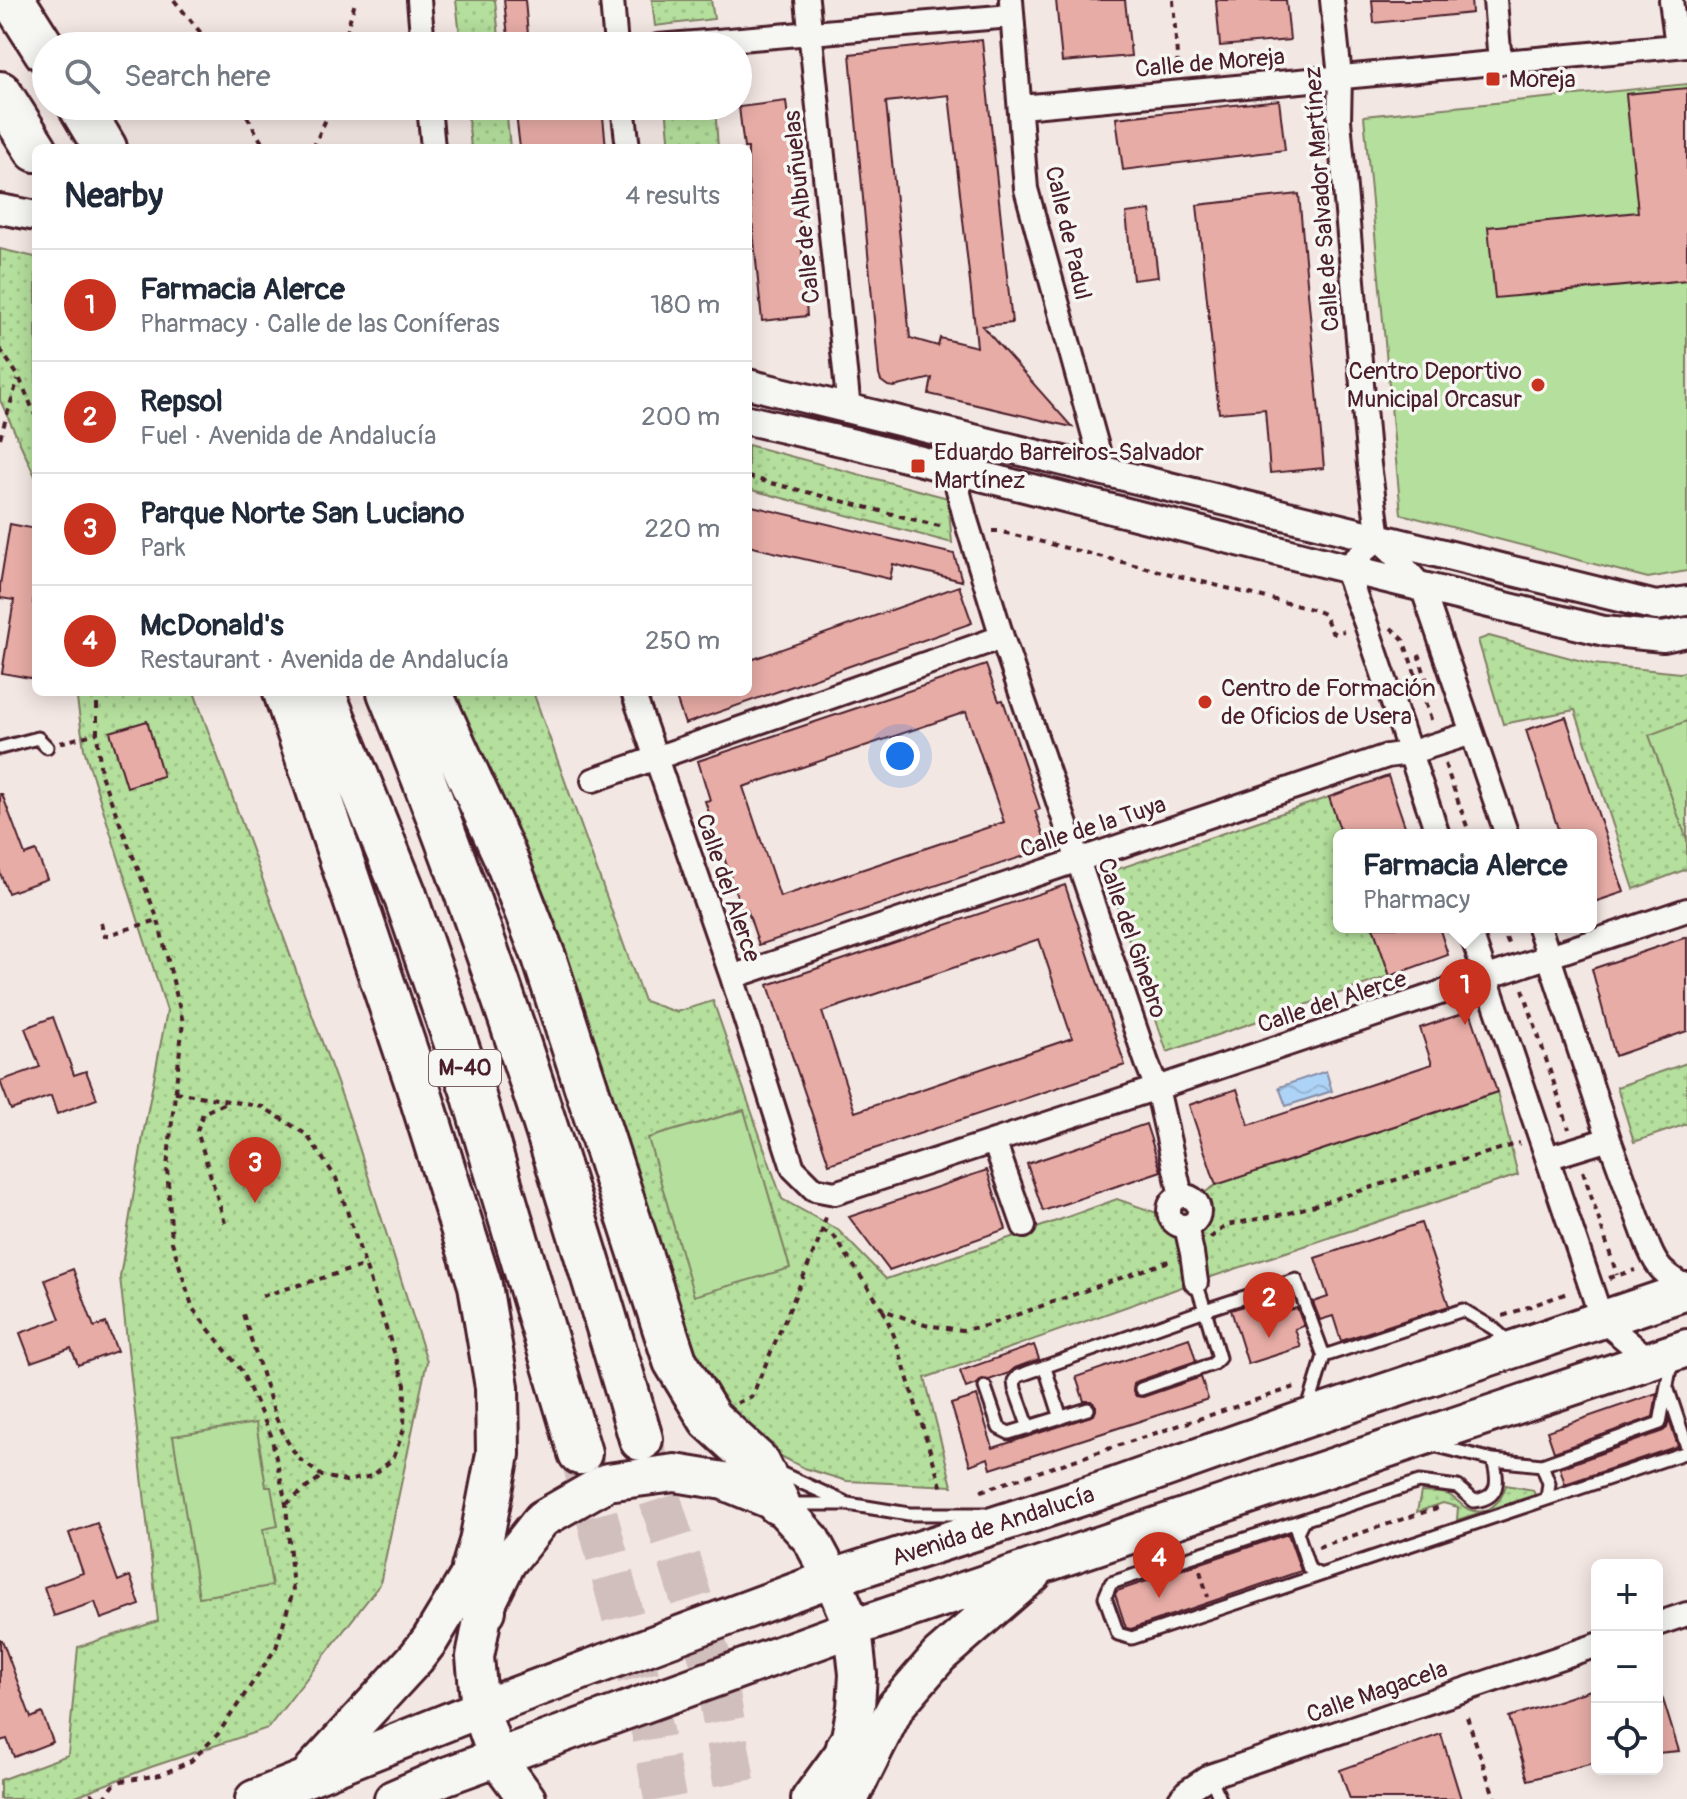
<!DOCTYPE html>
<html lang="en">
<head>
<meta charset="utf-8">
<style>
	:root { --surface:#fff; --page:#f6f6f7; --text:#1f2937; --muted:#747a83; --line:#e0e1e3; --accent:#c8321e }
	body { margin:0; font-family:Pangolin,sans-serif; background:var(--page); color:var(--text) }
	.controls { position:absolute; right:24px; bottom:24px; display:grid; overflow:hidden; border-radius:12px; box-shadow:0 4px 20px #0003 }
	.controls button { width:72px; height:72px; display:grid; place-items:center; padding:0; border:0; border-bottom:2px solid var(--line); background:var(--surface); color:var(--text); font:40px sans-serif }
	.you { position:absolute; left:900px; top:756px; width:28px; height:28px; margin:-20px; border:6px solid #fff; border-radius:50%; background:#1a73e8; box-shadow:0 0 0 12px #1a73e833 }
	.badge { display:grid; place-items:center; width:52px; height:52px; border-radius:50%; background:var(--accent); color:#fff; font-size:26px; font-weight:700 }
	.pin { position:absolute; translate:-50% -66px; filter:drop-shadow(0 2px 4px #0008) }
	.pin::after { content:''; position:absolute; top:42px; width:28px; height:24px; background:inherit; clip-path:polygon(0 0,100% 0,50% 100%) }
	.popup { position:absolute; left:1333px; top:829px; width:264px; height:104px; box-sizing:border-box; display:grid; place-content:center; border-radius:12px; background:var(--surface); filter:drop-shadow(0 2px 6px #0005); font-size:26px; white-space:nowrap; color:var(--muted) }
	.popup b { font-size:30px; color:var(--text) }
	.popup::after { content:''; position:absolute; left:50%; top:100%; margin-left:-16px; border:16px solid transparent; border-top-color:var(--surface) }
	.list { margin:0; padding:0; list-style:none }
	h2 { display:flex; justify-content:space-between; align-items:center; height:104px; margin:0; padding:0 32px; font-size:34px }
	h2 small { font-size:26px; font-weight:400; color:var(--muted) }
	.list li { display:grid; grid-template-columns:52px 1fr auto; gap:24px; align-items:center; box-sizing:border-box; height:112px; padding:0 32px; border-top:2px solid var(--line) }
	.list b { display:block; font-size:30px; white-space:nowrap }
	.list p { margin:0; font-size:26px; white-space:nowrap; color:var(--muted) }
	.list em { font-size:26px; font-style:normal; color:var(--muted) }
	.icon { flex:none; width:44px; height:44px; fill:none; stroke:currentColor; stroke-width:2; stroke-linecap:round; stroke-linejoin:round }
	.map { position:relative; flex:none; width:1687px; height:1799px; overflow:hidden }
	.search { position:absolute; background:var(--surface); box-shadow:0 4px 20px #0003; left:32px; top:32px; width:720px; height:88px; display:flex; align-items:center; gap:20px; box-sizing:border-box; padding:0 28px; border-radius:44px; color:var(--muted); font-size:30px }
	.panel { position:absolute; background:var(--surface); box-shadow:0 4px 20px #0003; left:32px; top:144px; width:720px; height:552px; border-radius:12px }
	.map>svg:first-child { display:block }
	.green { fill:url(#green-dots); stroke:#7f7f64; stroke-width:2 }
	.pitch { fill:#b4df9c; stroke:#7f7f64; stroke-width:2 }
	.water { fill:url(#water-waves); stroke:#858ba5; stroke-width:2 }
	.building { fill:#e7aca6; stroke:#4a1f2b; stroke-width:2; fill-rule:evenodd }
	.lines { fill:none; stroke-linecap:round; stroke-linejoin:round }
	.motorway-tunnel { stroke:#d1bfbe; stroke-width:42; stroke-dasharray:42 21; stroke-linecap:butt }
	.service-casing { stroke:#4a1f2b; stroke-width:17 }
	.minor-casing { stroke:#4a1f2b; stroke-width:28 }
	.tertiary-casing { stroke:#4a1f2b; stroke-width:34 }
	.primary-casing { stroke:#4a1f2b; stroke-width:42 }
	.motorway-casing { stroke:#4a1f2b; stroke-width:48 }
	.path { stroke:#4a1f2b; stroke-width:4; stroke-dasharray:6 6; stroke-linecap:butt }
	.service { stroke:#f6f6f2; stroke-width:11 }
	.minor { stroke:#f6f6f2; stroke-width:22 }
	.tertiary { stroke:#f6f6f2; stroke-width:28 }
	.primary { stroke:#f6f6f2; stroke-width:36 }
	.motorway { stroke:#f6f6f2; stroke-width:42 }
	.poi-dot { fill:#c8321e; stroke:#f6f6f2; stroke-width:3 }
	.labels { text-anchor:middle; dominant-baseline:central; stroke-width:7; stroke-linejoin:round; paint-order:stroke }
	.shield { fill:#f6f6f2; stroke:#7e6067; stroke-width:2 }
	.shield-label { font-size:22px; font-weight:bold; fill:#4a1f2b }
	.street-label { font-size:24px; fill:#4a1f2b; stroke:#f6f6f2 }
	.poi-label { font-size:24px; fill:#4a1f2b; stroke:#f6f6f2; text-anchor:start }
</style>
</head>
<body>
<div class="map">
<svg width="1687" height="1799" viewBox="0 0 1687 1799">
	<defs>
		<pattern id="green-dots" width="8" height="8" patternUnits="userSpaceOnUse" patternTransform="scale(2)"><rect width="8" height="8" fill="#b4df9c"/><path d="M2 2h.1M6 6h.1" fill="none" stroke="#9cbf87" stroke-width="1.8" stroke-linecap="round"/></pattern>
		<pattern id="water-waves" width="16" height="10" patternUnits="userSpaceOnUse" patternTransform="scale(2)"><rect width="16" height="10" fill="#add3f7"/><path d="M0 5q4-4 8 0t8 0" fill="none" stroke="#96b5d4"/></pattern>
	</defs>
	<rect width="100%" height="100%" fill="#f3e7e3"/>
	<filter id="ink" filterUnits="userSpaceOnUse"><feTurbulence type="fractalNoise" baseFrequency=".0125" numOctaves="2"/><feDisplacementMap in="SourceGraphic" scale="16" xChannelSelector="R" yChannelSelector="G"/><feConvolveMatrix kernelMatrix="1 2 1 2 8 2 1 2 1" color-interpolation-filters="sRGB"/></filter>
	<g filter="url(#ink)">
		<path class="green" d="M456 0H495L500 46H461Z
			M652 0H711L714 19 655 26Z
			M467 106H506L510 148H471Z
			M666 106H715L718 148H670Z
			M0 249 35 257 36 261V478L0 400Z
			M748 445 948 498 952 543 748 489Z
			M1489 636 1593 664 1680 673 1687 671V869L1634 889 1575 710 1503 724 1478 640Z
			M76 692H194L348 1113 427 1361 380 1584 268 1728 151 1767 68 1799H0V1780L68 1755 78 1647 158 1621 120 1277 144 1130 167 1011 84 749Z
			M449 692H533L644 1001 676 1012 713 1001 782 1199 838 1230 886 1279 1012 1237 1117 1199 1168 1217 1216 1185 1497 1092 1518 1175 1196 1282 925 1378 952 1486 847 1481 804 1468 759 1445 713 1399 686 1334 631 1164 584 1012 506 814Z
			M1329 797 1342 835H1339V927H1373L1390 976 1167 1052 1106 873Z
			M1687 1063V1124L1634 1142 1617 1087Z
			M1506 1485 1533 1490 1535 1495 1457 1520 1458 1507 1443 1503 1417 1512 1421 1492C1429 1493 1440 1492 1447 1494 1455 1497 1461 1506 1468 1509 1487 1518 1502 1501 1506 1485Z"/>
		<path class="pitch" d="M1687 84V571L1648 578 1401 514 1364 116Z
			M1687 721V840L1649 735Z
			M744 1110 790 1268 694 1296 648 1138Z
			M256 1423 266 1487H271L278 1526 263 1529 272 1586 199 1597 173 1436Z"/>
		<path class="water" d="M1326 1071 1332 1091 1286 1106 1279 1087Z"/>
		<path class="building" d="M504 0H525L529 46H509Z
			M1056 0H1125L1131 56 1062 62Z
			M1216 0H1286L1290 40 1220 46Z
			M1372 0H1471L1472 13 1374 23Z
			M982 40 1012 323 982 326 1072 427 929 394 932 378 894 387 888 386 881 381 879 375 850 54ZM949 95 975 327 977 347 940 338 938 346 910 338 886 102Z
			M1687 88V280L1495 298 1488 227 1638 212 1626 94Z
			M1279 100 1285 150 1123 170 1116 118Z
			M786 101 799 211 807 316 762 321 748 180V148H744L739 107Z
			M515 106H602L606 148H520Z
			M1299 194 1324 468 1270 473 1265 409 1219 413 1197 205Z
			M1150 210 1158 277 1133 280 1126 213Z
			M748 505 954 554 962 581 893 564 890 579 748 546Z
			M10 524 36 529V586L33 603 36 604V679L2 673 14 600 0 598V585Z
			M959 586 972 623 685 724 674 692H748V661Z
			M986 665 999 701 1003 700 1040 809 1035 811 1048 848 759 945 747 909 742 911 705 801 710 800 698 761ZM966 712 1004 822 780 897 743 787Z
			M1566 717 1624 892 1591 903V835H1560L1526 730Z
			M147 721 163 776 127 787 110 732Z
			M1388 776 1408 835H1342L1329 797Z
			M0 794H2L25 855 36 851 47 879 8 893 0 873Z
			M1065 885 1125 1065 829 1164 768 985ZM1039 939 1072 1038 855 1112 822 1012Z
			M1373 927H1439L1448 955 1390 976Z
			M1687 937V1031L1615 1056 1592 969Z
			M1470 1011 1497 1092 1216 1185 1189 1105 1237 1089 1249 1125 1432 1064 1420 1028Z
			M53 1017 74 1075 86 1071 97 1099 57 1114 51 1096 11 1110 0 1081 40 1067 25 1028Z
			M1146 1124 1161 1171 1043 1211 1027 1164Z
			M987 1170 1006 1229 889 1270 849 1217Z
			M1421 1223 1449 1306 1341 1341 1333 1316 1320 1320 1313 1302 1328 1297 1315 1258Z
			M73 1269 94 1327 106 1323 117 1351 78 1365 71 1348 31 1362 20 1333 60 1319 45 1280Z
			M1283 1293 1289 1310 1297 1308 1304 1326 1295 1329 1301 1347 1248 1364 1231 1310Z
			M1189 1338 1196 1361 1138 1381 1134 1384 1133 1391 1136 1396 1143 1397 1201 1377 1208 1399 991 1469 988 1458 970 1465 951 1404 977 1396 993 1448 1094 1415 1096 1410V1406L1091 1401H1084L1076 1377Z
			M1034 1345 1039 1359 1015 1368 1009 1373 989 1380 982 1379 977 1384 966 1388 960 1371Z
			M1657 1393 1653 1417 1554 1452 1547 1431Z
			M1669 1420 1678 1446 1565 1484 1560 1468 1663 1431 1667 1428Z
			M97 1523 118 1581 130 1576 140 1605 101 1619 95 1602 54 1616 44 1587 83 1573 69 1533Z
			M1288 1534 1301 1571 1131 1629 1126 1628 1115 1594 1117 1591Z
			M0 1640H2L31 1718 42 1713 53 1742 14 1757 7 1739 0 1741Z
			M1597 1688V1762L1528 1780 1509 1717Z
			M1657 1693H1661L1679 1751 1657 1753Z
			M1441 1734 1461 1799H1350L1340 1770Z"/>
		<g class="lines">
			<path class="motorway-tunnel" d="M641 1439 716 1677 737 1799
				M581 1454 652 1731 665 1799"/>
			<defs>
				<path id="service" d="M0 748 38 738 47 747
					M1196 1282 1205 1310 1296 1280 1324 1356
					M1045 1368 1061 1418
					M985 1387 999 1428 1009 1433 1088 1409
					M1668 1390 1687 1447
					M1307 1412 1324 1356 1463 1310 1493 1328 1510 1343
					M1029 1428 1015 1389 1014 1381 1018 1376 1205 1310 1219 1358 1213 1364 1141 1389
					M1433 1445 1493 1460 1542 1465 1660 1423 1672 1358
					M1493 1460C1499 1481 1500 1498 1474 1501L1458 1487 1419 1482 1111 1583 1105 1597 1118 1634 1132 1638 1547 1499 1549 1483 1542 1465
					M776 1471 844 1502
					M1547 1499 1687 1452
					M791 1504H848L909 1514H985
					M1303 1520 1297 1532 1309 1569 1320 1575
					M1210 1776 1220 1799"/>
				<path id="minor" d="M419 0 423 46
					M612 0 616 46
					M807 0 849 410
					M1011 0 1026 189 1104 472
					M1332 0 1340 77 1339 120 1369 465 1379 538
					M1495 0 1500 63
					M1671 0 1677 46
					M658 46 1011 16
					M429 106 433 148
					M623 106 628 148
					M1021 107 1687 45
					M953 470 965 517 1002 637 1147 1063 1157 1088 1181 1196
					M1379 538 1422 587 1507 835
					M1379 538 1345 568 1366 624 1438 835
					M633 692 732 977 793 1168 814 1189 835 1193 1157 1088 1687 910
					M593 780 1002 637
					M1469 927 1602 1320 1651 1361
					M1539 927 1609 1139 1649 1248C1659 1272 1666 1274 1687 1288
					M732 977 1387 756 1409 753 1472 733
					M994 1141 1024 1226
					M1547 1158 1609 1139
					M1169 1211a15 15 0 1 1 30 0a15 15 0 1 1-30 0Z
					M1186 1226 1192 1253 1196 1282
					M1657 1624 1687 1614
					M1180 1799 1186 1792 1210 1776 1597 1645"/>
				<path id="tertiary" d="M0 209 36 216
					M748 384 1656 606 1687 601
					M748 420 854 444 1345 568 1604 631 1663 637 1687 632"/>
				<g id="primary">
					<path d="M313 1770 416 1658 430 1640 473 1569"/>
					<path d="M852 1794 896 1706 939 1656 1033 1574"/>
					<path id="s1" d="M254 1799 480 1709 832 1578 1116 1486 1305 1419 1687 1291"/>
					<path d="M393 1799 446 1776 853 1628 1687 1348"/>
					<path d="M527 1799 497 1758 480 1709 475 1657 484 1610 507 1563 542 1519 607 1482 675 1473 724 1481 778 1503 811 1539 832 1578 853 1628 858 1674 856 1707 848 1747 810 1799"/>
				</g>
				<path id="motorway" d="M13 0 46 52
					M0 93 36 150
					M80 106 105 148
					M285 692 417 1084 480 1285 497 1387 498 1454 481 1542 473 1569 484 1610
					M323 692 405 895 473 1093 580 1453
					M389 692C488 934 568 1188 641 1439
					M430 692 504 854 544 957 675 1361 710 1419 758 1463 778 1503
					M841 1799 848 1747"/>
			</defs>
			<use href="#service" class="service-casing"/>
			<use href="#minor" class="minor-casing"/>
			<use href="#tertiary" class="tertiary-casing"/>
			<use href="#primary" class="primary-casing"/>
			<use href="#motorway" class="motorway-casing"/>
			<path class="path" d="M174 0 205 38 209 46
				M1173 0 1178 69
				M345 46 349 22 356 0
				M241 106 265 148
				M313 148 332 106
				M0 349 19 377 36 417
				M0 438 18 379
				M748 477 943 527
				M992 531H998L1315 610 1324 614 1332 632 1334 633 1344 631
				M1391 628 1403 639 1432 722
				M1422 656 1419 657 1431 693
				M97 692V733L101 775 158 920 183 1022 167 1167 172 1242 193 1309 241 1370 271 1435 286 1504 293 1591 276 1648 218 1734 191 1761 160 1775 122 1781 114 1785 104 1799
				M60 743 97 733
				M1445 764 1470 835
				M101 923 104 936 158 920
				M1502 927 1509 946
				M1523 989 1569 1129
				M175 1092 263 1107 307 1135 336 1178 405 1385 404 1429 393 1459 372 1476 346 1481 322 1476 298 1458 286 1439 276 1418 243 1314
				M1583 1171 1617 1275
				M225 1223 197 1131 203 1113 227 1102
				M822 1230 834 1236 883 1310 925 1325 962 1330 985 1326 1172 1260
				M1210 1238 1227 1225 1289 1213 1392 1181 1520 1143
				M1609 1278 1635 1270
				M262 1296 366 1265
				M883 1310 895 1338 943 1492
				M1503 1316 1570 1292
				M737 1403 752 1396 820 1238 827 1213
				M981 1491 1298 1386
				M286 1504 322 1476
				M1318 1547 1443 1506
				M1200 1571 1208 1597
				M1467 1717 1495 1799
				M79 1799 91 1794 98 1799"/>
			<use href="#service" class="service"/>
			<use href="#minor" class="minor"/>
			<use href="#tertiary" class="tertiary"/>
			<use href="#primary" class="primary"/>
			<use href="#motorway" class="motorway"/>
		</g>
	</g>
	<g class="poi-dot">
		<rect x="1485" y="71" width="16" height="16" rx="4"/>
		<circle cx="1538" cy="385" r="8"/>
		<rect x="910" y="458" width="16" height="16" rx="4"/>
		<circle cx="1205" cy="702" r="8"/>
	</g>
	<g class="labels">
		<rect class="shield" x="429" y="1050" width="72" height="36" rx="6"/>
		<g class="shield-label">
			<text x="465" y="1068">M-40</text>
		</g>
		<g class="street-label">
			<text transform="translate(1210 63) rotate(-5)">Calle de Moreja</text>
			<text transform="translate(1322 199) rotate(-94)">Calle de Salvador Martínez</text>
			<text transform="translate(802 207) rotate(-96)">Calle de Albuñuelas</text>
			<text transform="translate(1068 233) rotate(77)">Calle de Padul</text>
			<text transform="translate(1093 827) rotate(-18)">Calle de la Tuya</text>
			<text transform="translate(728 888) rotate(71)">Calle del Alerce</text>
			<text transform="translate(1132 938) rotate(71)">Calle del Ginebro</text>
			<text transform="translate(1332 1002) rotate(-18)">Calle del Alerce</text>
			<text stroke="none"><textPath href="#s1" startOffset="788">Avenida de Andalucía</textPath></text>
			<text transform="translate(1377 1692) rotate(-19)">Calle Magacela</text>
		</g>
		<g class="poi-label">
			<text x="1509" y="79">Moreja</text>
			<text x="1522" y="371" text-anchor="end">Centro Deportivo<tspan x="1522" dy="28">Municipal Orcasur</tspan></text>
			<text x="934" y="452">Eduardo Barreiros-Salvador<tspan x="934" dy="28">Martínez</tspan></text>
			<text x="1221" y="688">Centro de Formación<tspan x="1221" dy="28">de Oficios de Usera</tspan></text>
		</g>
	</g>
</svg>
<div class="controls">
<button>+</button>
<button>−</button>
<button><svg class="icon" aria-label="locate" viewBox="0 0 24 24"><circle cx="12" cy="12" r="6"/><path d="M12 2v4M12 18v4M2 12h4M18 12h4"/></svg></button>
</div>
<div class="you"></div>
<div class="pin badge" style="left:1465px;top:1025px">1</div>
<div class="popup"><b>Farmacia Alerce</b>Pharmacy</div>
<div class="pin badge" style="left:1269px;top:1338px">2</div>
<div class="pin badge" style="left:255px;top:1203px">3</div>
<div class="pin badge" style="left:1159px;top:1598px">4</div>
<div class="search"><svg class="icon" aria-label="search" viewBox="0 0 24 24"><circle cx="10" cy="10" r="6"/><path d="M15 15l6 6"/></svg>Search here</div>
<section class="panel">
<h2>Nearby<small>4 results</small></h2>
<ul class="list">
<li><span class="badge">1</span><div><b>Farmacia Alerce</b><p>Pharmacy · Calle de las Coníferas</p></div><em>180 m</em></li>
<li><span class="badge">2</span><div><b>Repsol</b><p>Fuel · Avenida de Andalucía</p></div><em>200 m</em></li>
<li><span class="badge">3</span><div><b>Parque Norte San Luciano</b><p>Park</p></div><em>220 m</em></li>
<li><span class="badge">4</span><div><b>McDonald's</b><p>Restaurant · Avenida de Andalucía</p></div><em>250 m</em></li>
</ul>
</section>
</div>
</body>
</html>
